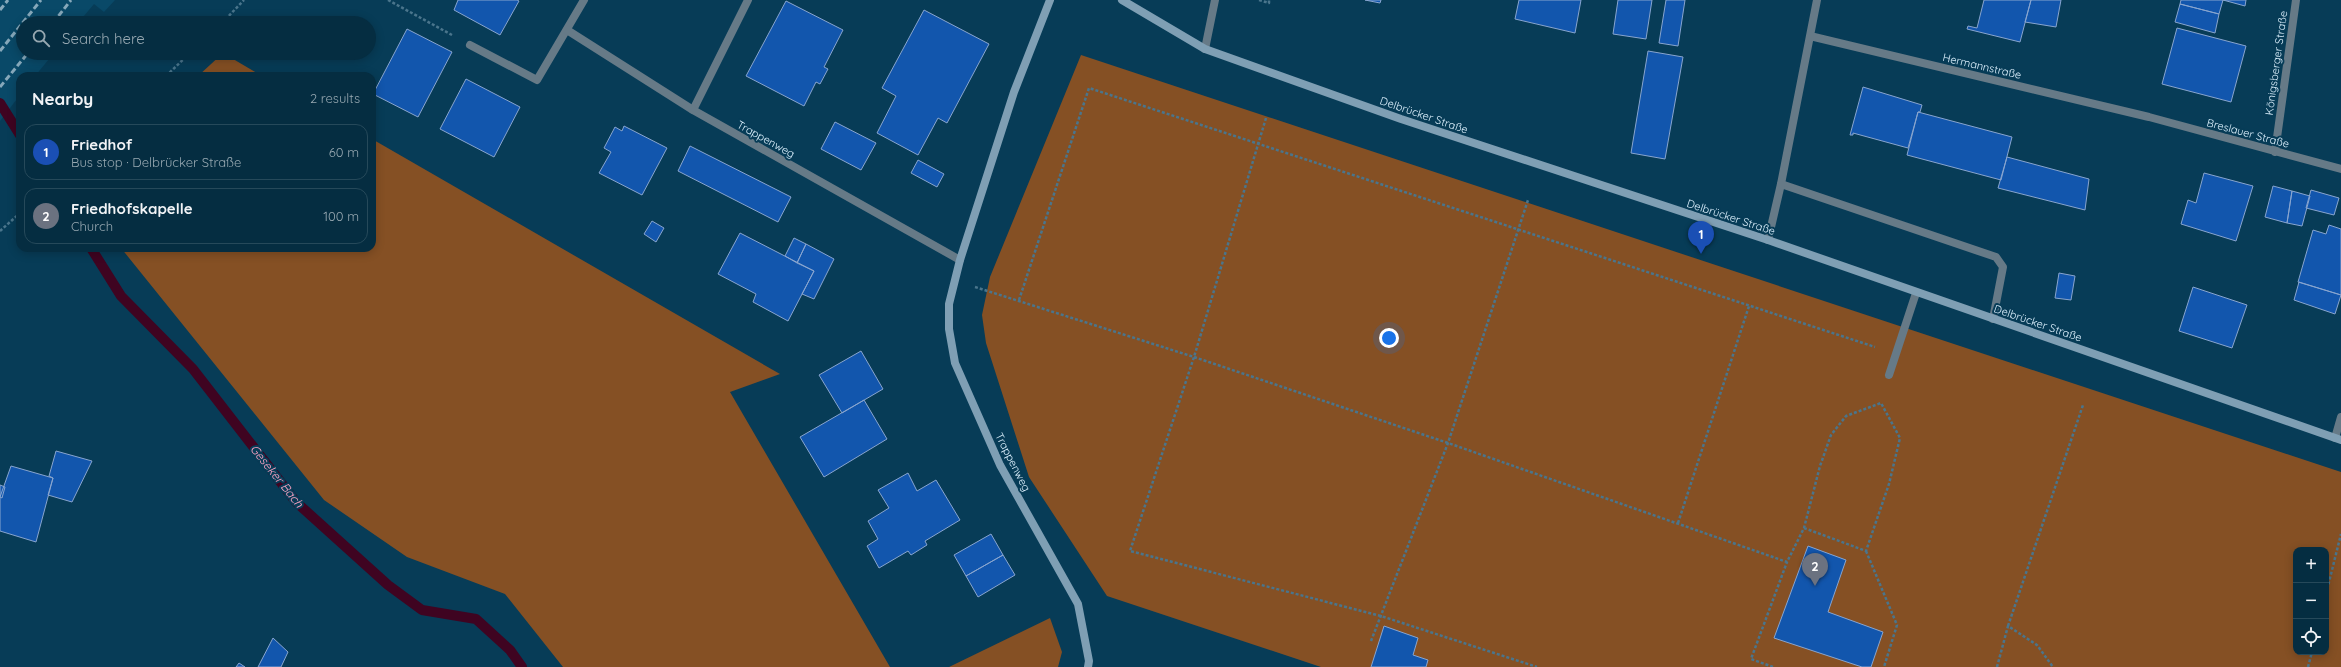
<!DOCTYPE html>
<html lang="en">
<head>
<meta charset="utf-8">
<style>
	:root { --surface:#052d41; --page:#0e3548; --text:#f1f3f6; --muted:#97a8b1; --line:#26495a; --accent:#bca0f2 }
	body { margin:0; font-family:Quicksand,sans-serif; background:var(--page); color:var(--text) }
	.controls { position:absolute; right:12px; bottom:12px; display:grid; overflow:hidden; border-radius:8px; box-shadow:0 2px 10px #0003 }
	.controls button { width:36px; height:36px; display:grid; place-items:center; padding:0; border:0; border-bottom:1px solid var(--line); background:var(--surface); color:var(--text); font:20px sans-serif }
	.you { position:absolute; left:1389px; top:338px; width:14px; height:14px; margin:-10px; border:3px solid #fff; border-radius:50%; background:#1a73e8; box-shadow:0 0 0 6px #1a73e833 }
	.badge { display:grid; place-items:center; width:26px; height:26px; border-radius:50%; background:var(--accent); color:#fff; font-size:13px; font-weight:700 }
	.pin { position:absolute; translate:-50% -33px; filter:drop-shadow(0 1px 2px #0008) }
	.pin::after { content:''; position:absolute; top:21px; width:14px; height:12px; background:inherit; clip-path:polygon(0 0,100% 0,50% 100%) }
	.list { margin:0; padding:0; list-style:none }
	h2 { display:flex; justify-content:space-between; align-items:center; height:52px; margin:0; padding:0 16px; font-size:17px }
	h2 small { font-size:13px; font-weight:400; color:var(--muted) }
	.list li { display:grid; grid-template-columns:26px 1fr auto; gap:12px; align-items:center; box-sizing:border-box; height:56px; margin:0 8px 8px; padding:0 8px; border:1px solid var(--line); border-radius:12px }
	.list b { display:block; font-size:15px; white-space:nowrap }
	.list p { margin:0; font-size:13px; white-space:nowrap; color:var(--muted) }
	.list em { font-size:13px; font-style:normal; color:var(--muted) }
	.icon { flex:none; width:22px; height:22px; fill:none; stroke:currentColor; stroke-width:2; stroke-linecap:round; stroke-linejoin:round }
	.map { position:relative; flex:none; width:2341px; height:667px; overflow:hidden }
	.search { position:absolute; background:var(--surface); box-shadow:0 2px 10px #0003; left:16px; top:16px; width:360px; height:44px; display:flex; align-items:center; gap:10px; box-sizing:border-box; padding:0 14px; border-radius:22px; color:var(--muted); font-size:15px }
	.panel { position:absolute; background:var(--surface); box-shadow:0 2px 10px #0003; left:16px; top:72px; width:360px; height:180px; border-radius:12px }
	.map>svg:first-child { display:block }
	.built { fill:#094968 }
	.green { fill:#855024; fill-rule:evenodd }
	.lines { fill:none; stroke-linecap:round; stroke-linejoin:round }
	.stream { stroke:#3f0421; stroke-width:10 }
	.building { fill:#1256ad; stroke:#88a5cf }
	.path { stroke:#4a758c; stroke-width:2.5; stroke-dasharray:3 2; stroke-linecap:butt }
	.lane { stroke:#667a87; stroke-width:8 }
	.street { stroke:#667a87; stroke-width:8 }
	.secondary { stroke:#7f9fb4; stroke-width:8 }
	.rail { stroke:#86a8ba; stroke-width:3; stroke-dasharray:6 3; stroke-linecap:butt }
	.labels { text-anchor:middle; dominant-baseline:central; stroke-width:4; stroke-linejoin:round; paint-order:stroke }
	.street-label { font-size:11px; fill:#ddf1fe; stroke:#073c57 }
	.water-label { font-size:12px; font-style:italic; fill:#fda4c3; stroke:#073c57 }
</style>
</head>
<body>
<div class="map">
<svg width="2341" height="667" viewBox="0 0 2341 667">
	<rect width="100%" height="100%" fill="#073c57"/>
	<path class="built" d="M0 0H115L104 12 94 4 78 23H23V53H54L35 76H20V95L0 121Z"/>
	<path class="green" d="M223 53 262 76H198Z
		M1081 55 2341 472V667H1321L1107 596 1029 477 986 343 982 315 990 277ZM2296 550H2326V652H2296Z
		M372 139 780 374 730 392 890 667H563L505 594 407 557 324 500 121 248H372Z
		M1050 618 1062 652 1058 667H949Z"/>
	<g class="lines">
		<path class="stream" d="M0 103 20 135
			M91 248 121 296 193 369 296 502 388 585 422 610 476 619 510 650 522 667"/>
	</g>
	<path class="building" d="M458 0H517L519 1 500 35 454 10Z
		M1365 0H1381L1380 3Z
		M1519 0H1581L1575 33 1515 19Z
		M1618 0H1652L1646 39 1613 34Z
		M1666 0H1685L1678 46 1659 43Z
		M1984 0H2031L2020 42 1967 29 1968 26 1977 28Z
		M2031 0H2061L2056 27 2025 22Z
		M2181 0H2223L2219 14 2180 4Z
		M2223 0H2246L2245 6Z
		M786 1 843 30 824 67 828 69 820 84 816 82 804 106 746 76Z
		M2180 4 2219 14 2215 33 2175 22Z
		M924 10 989 44 947 123 938 118 918 155 877 133 896 96 882 88Z
		M2177 28 2246 46 2231 102 2162 84Z
		M407 29 452 52 418 117 373 94Z
		M1648 51 1683 57 1665 159 1631 153Z
		M466 79 520 107 494 157 440 129Z
		M1863 87 1922 105 1920 112H1918L1908 148 1853 133V135H1850Z
		M1918 112 2012 137 2001 180 1907 155Z
		M835 122 876 143 861 170 821 149Z
		M624 126 667 148 642 195 599 173 611 152 604 148 615 127 622 131Z
		M690 146 791 197 778 222 678 171Z
		M2007 157 2089 179 2085 210 1998 188Z
		M918 160 944 174 937 187 911 173Z
		M2204 173 2253 186 2236 241 2181 224 2188 200 2196 203Z
		M2273 186 2292 191 2287 223 2265 217Z
		M2311 190 2339 198 2334 215 2306 208Z
		M2292 191 2310 196 2302 226 2287 223Z
		M652 221 664 228 656 242 644 234Z
		M2329 225 2341 229V295L2298 282 2313 230 2326 234Z
		M740 233 814 271 788 321 753 302 756 294 718 274Z
		M794 238 806 244 797 263 785 256Z
		M806 244 834 259 814 299 802 294 814 271 797 263Z
		M2059 273 2075 276 2071 300 2055 298Z
		M2299 282 2341 295 2335 314 2294 300Z
		M2193 287 2247 305 2232 348 2179 331Z
		M861 351 883 389 842 413 819 375Z
		M864 400 887 439 824 477 800 437Z
		M56 451 92 461 72 502 48 495 53 478 49 476Z
		M11 466 53 478 36 542 0 531V497Z
		M908 473 917 491 936 480 960 520 925 541 927 545 911 555 908 551 879 568 867 546 878 539 868 521 889 508 878 490Z
		M0 485 5 487 2 498 0 497Z
		M991 534 1003 555 966 576 954 555Z
		M1808 546 1846 560 1828 612 1883 632 1871 667H1862L1774 638Z
		M1003 555 1015 575 978 597 966 576Z
		M1384 626 1418 638 1413 655 1428 660 1426 667H1371Z
		M273 638 288 652 281 667H258Z
		M239 663 245 667H236Z"/>
	<g class="lines">
		<path class="path" d="M388 0 452 35
			M1259 0 1269 3V0
			M222 23 244 0
			M166 76 190 53
			M1266 118 1194 357 1130 551 1381 616 1537 667
			M0 231 20 213
			M975 287 1194 357 1448 443 1787 562 1804 528 1820 466 1831 435 1846 416 1881 403 1900 438 1889 484 1866 551 1804 528
			M1019 300 1089 88 1875 347
			M1678 523 1749 306
			M1866 551 1897 625 1884 667
			M2326 594 2341 534
			M2008 626 2083 405
			M1371 641 1448 443 1528 200
			M1773 667 1751 659 1787 562
			M1997 667 2008 626 2037 645 2053 667
			M2308 667 2312 652"/>
		<path class="lane" d="M470 45 537 80 584 0
			M693 110 748 0
			M1781 184 1996 257 2003 267 1993 319
			M1889 375 1916 293"/>
		<path class="street" d="M567 30 693 110 960 260
			M1810 36 2149 117 2341 169
			M1205 49 1215 0
			M2275 152 2296 0
			M1768 240 1781 184 1817 0
			M2335 438 2341 417"/>
		<path class="secondary" d="M1050 0 1014 92 960 260 949 304V329L955 363 1000 465 1078 604 1089 661 1088 667
			M1122 0 1205 49 1401 119 1768 240 2341 440"/>
		<path class="rail" d="M0 10 8 0
			M53 23 71 0
			M0 51 41 0
			M0 87 28 53"/>
	</g>
	<g class="labels">
		<g class="street-label">
			<text transform="translate(2276 63) rotate(-82)">Königsberger Straße</text>
			<text transform="translate(1982 66) rotate(13)">Hermannstraße</text>
			<text transform="translate(1424 115) rotate(19)">Delbrücker Straße</text>
			<text transform="translate(2248 133) rotate(15)">Breslauer Straße</text>
			<text transform="translate(766 139) rotate(29)">Trappenweg</text>
			<text transform="translate(1731 217) rotate(18)">Delbrücker Straße</text>
			<text transform="translate(2038 323) rotate(19)">Delbrücker Straße</text>
			<text transform="translate(1013 462) rotate(63)">Trappenweg</text>
		</g>
		<g class="water-label">
			<text transform="translate(277 476) rotate(51)">Geseker Bach</text>
		</g>
	</g>
</svg>
<div class="controls">
<button>+</button>
<button>−</button>
<button><svg class="icon" aria-label="locate" viewBox="0 0 24 24"><circle cx="12" cy="12" r="6"/><path d="M12 2v4M12 18v4M2 12h4M18 12h4"/></svg></button>
</div>
<div class="you"></div>
<div class="pin badge" style="left:1701px;top:254px;background:#1a4fb4">1</div>
<div class="pin badge" style="left:1815px;top:586px;background:#6b7280">2</div>
<div class="search"><svg class="icon" aria-label="search" viewBox="0 0 24 24"><circle cx="10" cy="10" r="6"/><path d="M15 15l6 6"/></svg>Search here</div>
<section class="panel">
<h2>Nearby<small>2 results</small></h2>
<ul class="list">
<li><span class="badge" style="background:#1a4fb4">1</span><div><b>Friedhof</b><p>Bus stop · Delbrücker Straße</p></div><em>60 m</em></li>
<li><span class="badge" style="background:#6b7280">2</span><div><b>Friedhofskapelle</b><p>Church</p></div><em>100 m</em></li>
</ul>
</section>
</div>
</body>
</html>
